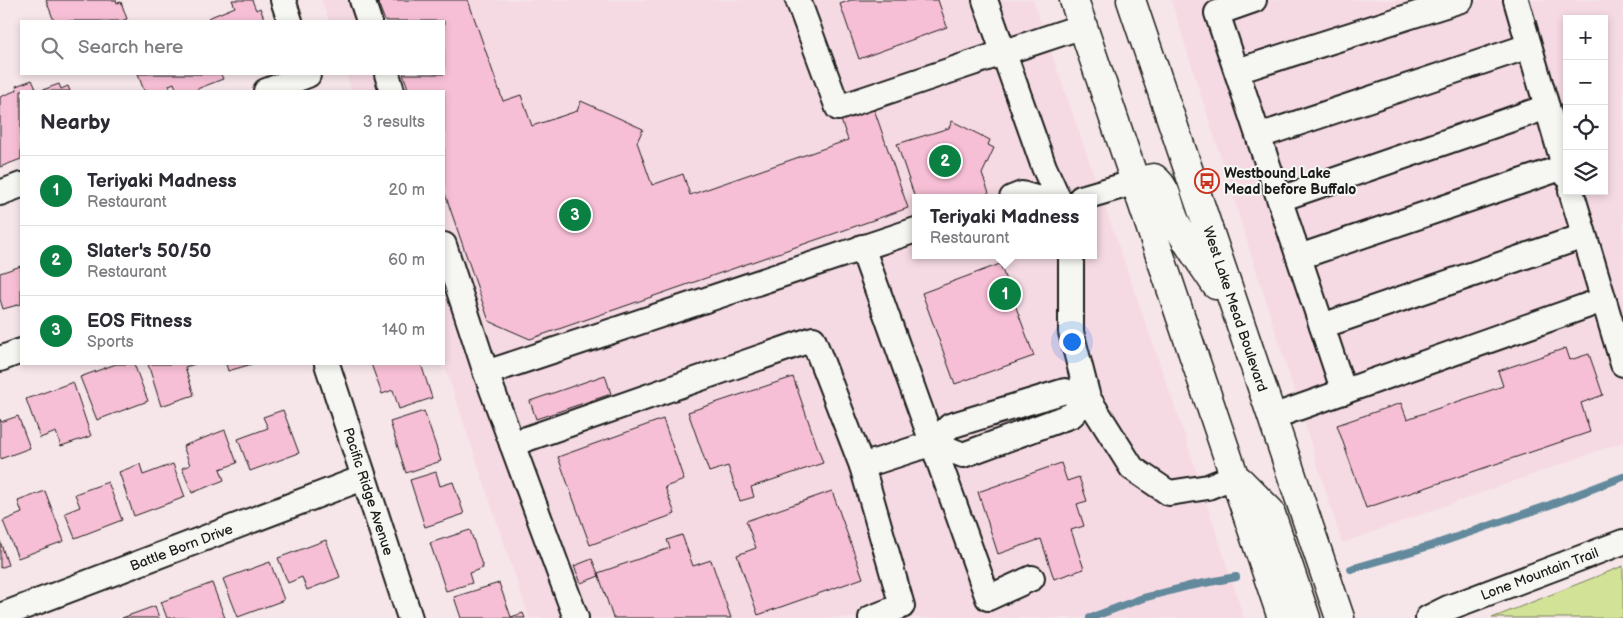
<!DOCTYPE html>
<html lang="en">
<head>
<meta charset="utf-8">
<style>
	:root { --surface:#fff; --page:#f2f2f3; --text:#2b2b33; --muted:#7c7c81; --line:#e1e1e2; --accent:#0b8043 }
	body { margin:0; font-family:"Balsamiq Sans",sans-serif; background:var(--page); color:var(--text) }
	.controls { position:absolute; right:15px; top:15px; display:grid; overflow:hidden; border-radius:0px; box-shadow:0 2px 8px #0003 }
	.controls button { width:45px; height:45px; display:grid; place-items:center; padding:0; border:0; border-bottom:1px solid var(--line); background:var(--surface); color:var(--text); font:25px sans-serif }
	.you { position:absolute; left:1071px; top:341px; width:18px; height:18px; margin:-12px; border:4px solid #fff; border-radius:50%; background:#1a73e8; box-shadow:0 0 0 8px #1a73e833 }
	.badge { display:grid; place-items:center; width:32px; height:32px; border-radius:50%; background:var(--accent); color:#fff; font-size:16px; font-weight:700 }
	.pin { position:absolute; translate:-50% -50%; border:2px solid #fff; box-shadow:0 1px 5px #0006 }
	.popup { position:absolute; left:912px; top:194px; width:185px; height:65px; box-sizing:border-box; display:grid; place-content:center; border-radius:0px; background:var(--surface); filter:drop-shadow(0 1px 4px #0005); font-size:16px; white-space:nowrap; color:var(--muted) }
	.popup b { font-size:19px; color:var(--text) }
	.popup::after { content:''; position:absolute; left:50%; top:100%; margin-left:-10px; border:10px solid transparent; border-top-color:var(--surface) }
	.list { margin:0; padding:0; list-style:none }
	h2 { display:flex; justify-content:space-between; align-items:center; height:65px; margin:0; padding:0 20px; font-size:21px }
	h2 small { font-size:16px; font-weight:400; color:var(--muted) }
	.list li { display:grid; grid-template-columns:32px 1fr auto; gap:15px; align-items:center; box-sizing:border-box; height:70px; padding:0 20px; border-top:1px solid var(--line) }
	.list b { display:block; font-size:19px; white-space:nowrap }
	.list p { margin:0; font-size:16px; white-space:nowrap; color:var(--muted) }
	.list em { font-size:16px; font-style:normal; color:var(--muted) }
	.icon { flex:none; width:28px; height:28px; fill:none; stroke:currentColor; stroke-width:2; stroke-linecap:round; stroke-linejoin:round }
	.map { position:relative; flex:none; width:1623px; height:618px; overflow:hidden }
	.search { position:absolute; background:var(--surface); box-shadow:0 2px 8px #0003; left:20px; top:20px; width:425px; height:55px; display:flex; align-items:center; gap:12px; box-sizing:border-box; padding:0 18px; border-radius:0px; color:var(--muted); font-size:19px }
	.panel { position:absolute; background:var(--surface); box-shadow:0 2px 8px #0003; left:20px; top:90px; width:425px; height:275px; border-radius:0px }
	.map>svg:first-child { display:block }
	.built { fill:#f6dae3; fill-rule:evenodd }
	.green { fill:#d2e397; stroke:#77805a }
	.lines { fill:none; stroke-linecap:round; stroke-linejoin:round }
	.stream { stroke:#62899c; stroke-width:8 }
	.building { fill:#f7bfd5; stroke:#1c1c1c }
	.minor-casing { stroke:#1c1c1c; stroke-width:28 }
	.major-casing { stroke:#1c1c1c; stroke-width:31 }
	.minor { stroke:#f6f6f2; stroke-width:24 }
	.major { stroke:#f6f6f2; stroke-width:28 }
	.labels { text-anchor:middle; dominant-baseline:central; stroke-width:4; stroke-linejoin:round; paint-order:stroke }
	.poi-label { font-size:14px; font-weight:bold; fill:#1c1c1c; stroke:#f6f6f2; text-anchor:start }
	.street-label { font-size:14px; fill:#1c1c1c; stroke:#f6f6f2 }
</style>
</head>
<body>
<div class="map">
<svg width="1623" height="618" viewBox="0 0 1623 618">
	<rect width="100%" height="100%" fill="#f6e6e9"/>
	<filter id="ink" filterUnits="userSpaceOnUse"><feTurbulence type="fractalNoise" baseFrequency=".02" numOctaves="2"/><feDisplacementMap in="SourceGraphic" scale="10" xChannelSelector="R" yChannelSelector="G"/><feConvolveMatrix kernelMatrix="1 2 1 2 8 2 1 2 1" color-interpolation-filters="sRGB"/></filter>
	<g filter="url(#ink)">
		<path class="built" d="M321 0H1033L1185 436 1244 618H529L444 364V91H352L346 74H444V21H329ZM916 198H1094V255H916Z
			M1171 0H1623V442L1342 543ZM1567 19H1604V191H1567Z"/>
		<path class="green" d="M1623 566V618H1492Z"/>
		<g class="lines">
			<path class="stream" d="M1351 569 1433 545 1547 506 1623 477
				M1090 618 1143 598 1189 586 1236 577"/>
		</g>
		<path class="building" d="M46 0H116L117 3 121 2 127 19 121 21H54Z
			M232 0H252L256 10 260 8 265 21H209L208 18 235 7Z
			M377 0H468L503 101 521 95 532 126 577 111 581 101 643 129 637 142 652 185 683 174 690 195 848 140 841 120 874 109 908 208 530 339 489 321 444 191V91H409L403 74H444V21H385Z
			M851 0H938L947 27 859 59 840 4Z
			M138 74H221L223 79 197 89 198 91H177L174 83 169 85 171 91H144Z
			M32 80 37 91H21V159L0 167V97L17 90 16 86Z
			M59 84 61 89 68 86 70 91H40Z
			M952 121 990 140 988 145 994 148 982 174 989 193 974 198H916V201L897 144 949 128Z
			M1000 264 1034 356 955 384 922 293Z
			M21 266V304L3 309 0 299V273Z
			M1566 348 1570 360 1589 354 1603 395 1581 403 1590 432 1366 508 1337 425 1401 403 1407 419 1503 386 1498 371Z
			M116 364H134L148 401 97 420 80 377Z
			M148 364H195L185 367 194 395 161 406Z
			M226 364H252L228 371Z
			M371 364H421L432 398 399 409 393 390 382 394Z
			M605 375 611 394 536 419 530 401Z
			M793 377 823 463 751 487 754 497 740 501 728 466 709 472 688 412Z
			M73 382 91 436 61 446 56 432 40 438 26 399Z
			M283 410 299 453 250 471 238 439 268 428 263 417Z
			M424 411 441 461 406 473 390 422Z
			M18 416 30 448 0 459V419L1 422Z
			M663 419 684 480 665 487 675 514 590 545 558 457Z
			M225 430 237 463 220 469 224 480 192 493 182 468 190 465 183 446Z
			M1061 463 1067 481 1079 477 1087 501 1077 504 1084 526 1071 530 1084 569 1054 579 1041 539 998 554 978 492Z
			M140 464 143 475 173 464 185 497 134 516 119 472Z
			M436 472 440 486 453 482 464 514 425 527 410 480Z
			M108 482 122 520 75 538 65 513 80 507 75 494Z
			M45 491 64 541 18 558 3 521 22 513 18 501Z
			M832 491 863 578 758 615 737 555 756 548 746 521Z
			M470 530 483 568 469 573 472 583 446 591 430 543Z
			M682 535 693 566 711 560 731 618H613L598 573 670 548 667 540Z
			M326 540 340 577 307 590 302 577 288 583 278 558Z
			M0 541 8 565 0 568Z
			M592 559 599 576 581 583 574 566Z
			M270 562 284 600 238 617 223 579Z
			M212 583 225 618H167L161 602Z
			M499 583 511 617 523 613 525 618H461L454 597Z
			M155 606 159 618H122Z"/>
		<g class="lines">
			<defs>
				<g id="minor">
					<path d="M283 0 290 21"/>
					<path d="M362 0 369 21"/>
					<path d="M798 0 838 108 1083 26"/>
					<path d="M985 0 1044 167 1058 198"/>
					<path d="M1254 0 1217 13 1344 392"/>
					<path d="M1516 0 1567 176"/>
					<path d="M1237 71 1461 0"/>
					<path d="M387 74 392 91"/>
					<path d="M266 91 308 75V74"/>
					<path d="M1259 136 1529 46"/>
					<path d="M1571 191 1623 364"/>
					<path d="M0 193 21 185"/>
					<path d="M1012 198 1022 194 1036 198"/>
					<path d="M1081 198 1136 182"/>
					<path d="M1280 199 1547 107"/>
					<path d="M444 245 486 373 916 230"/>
					<path d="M862 247 988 598 1032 578"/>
					<path d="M1071 255V332L1088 398 1132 468 1169 493 1208 487 1235 476"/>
					<path d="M1299 257 1564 167"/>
					<path d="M1322 326 1584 236"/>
					<path d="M0 359 21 351"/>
					<path id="s1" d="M327 364 410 618"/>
					<path d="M486 373 576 618"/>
					<path d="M1272 417 1603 300"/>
					<path d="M512 444 813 339 862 466"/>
					<path id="s2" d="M0 616 363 478"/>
					<path d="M871 618 902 606 862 466 933 443 950 426 1065 391 1088 398 1072 415 963 455 933 443"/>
					<path id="s3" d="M1428 618 1448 608 1623 542"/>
				</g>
				<g id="major">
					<path d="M1074 0 1282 618"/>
					<path id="s4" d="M1131 0 1340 618"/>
					<path d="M1136 182 1154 178C1169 189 1168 208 1176 223 1187 244 1203 265 1216 285"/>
					<path d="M1240 481 1270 511 1306 618"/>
				</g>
			</defs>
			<use href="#minor" class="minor-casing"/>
			<use href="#major" class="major-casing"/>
			<use href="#minor" class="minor"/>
			<use href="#major" class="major"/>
		</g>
	</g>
	<defs>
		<symbol id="bus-ring" viewBox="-11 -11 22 22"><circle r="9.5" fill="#f6f6f2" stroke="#c8321e" stroke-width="1.5"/><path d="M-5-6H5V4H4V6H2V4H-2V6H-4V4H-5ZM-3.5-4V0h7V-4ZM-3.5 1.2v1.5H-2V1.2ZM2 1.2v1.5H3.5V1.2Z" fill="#c8321e"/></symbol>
	</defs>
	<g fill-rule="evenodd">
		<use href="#bus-ring" x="1193" y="167" width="28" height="28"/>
	</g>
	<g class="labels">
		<g class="poi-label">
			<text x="1224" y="173">Westbound Lake<tspan x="1224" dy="16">Mead before Buffalo</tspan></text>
		</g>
		<g class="street-label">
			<text stroke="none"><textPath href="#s4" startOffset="326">West Lake Mead Boulevard</textPath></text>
			<text stroke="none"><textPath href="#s1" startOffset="134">Pacific Ridge Avenue</textPath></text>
			<text stroke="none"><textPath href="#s2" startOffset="194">Battle Born Drive</textPath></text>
			<text stroke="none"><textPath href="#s3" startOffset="120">Lone Mountain Trail</textPath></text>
		</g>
	</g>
</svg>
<div class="controls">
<button>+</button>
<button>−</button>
<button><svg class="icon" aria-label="locate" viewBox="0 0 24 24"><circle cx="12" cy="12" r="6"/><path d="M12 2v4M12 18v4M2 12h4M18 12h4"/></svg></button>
<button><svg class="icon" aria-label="layers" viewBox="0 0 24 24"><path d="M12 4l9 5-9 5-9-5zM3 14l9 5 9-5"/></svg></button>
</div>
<div class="you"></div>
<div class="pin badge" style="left:1005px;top:294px">1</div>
<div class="popup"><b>Teriyaki Madness</b>Restaurant</div>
<div class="pin badge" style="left:945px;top:161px">2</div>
<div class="pin badge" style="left:575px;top:215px">3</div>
<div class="search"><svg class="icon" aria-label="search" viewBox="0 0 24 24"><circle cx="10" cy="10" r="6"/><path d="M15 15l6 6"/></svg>Search here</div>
<section class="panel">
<h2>Nearby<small>3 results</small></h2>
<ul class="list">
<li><span class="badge">1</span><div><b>Teriyaki Madness</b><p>Restaurant</p></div><em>20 m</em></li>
<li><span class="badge">2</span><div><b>Slater's 50/50</b><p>Restaurant</p></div><em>60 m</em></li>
<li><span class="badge">3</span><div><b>EOS Fitness</b><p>Sports</p></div><em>140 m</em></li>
</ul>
</section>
</div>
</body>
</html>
